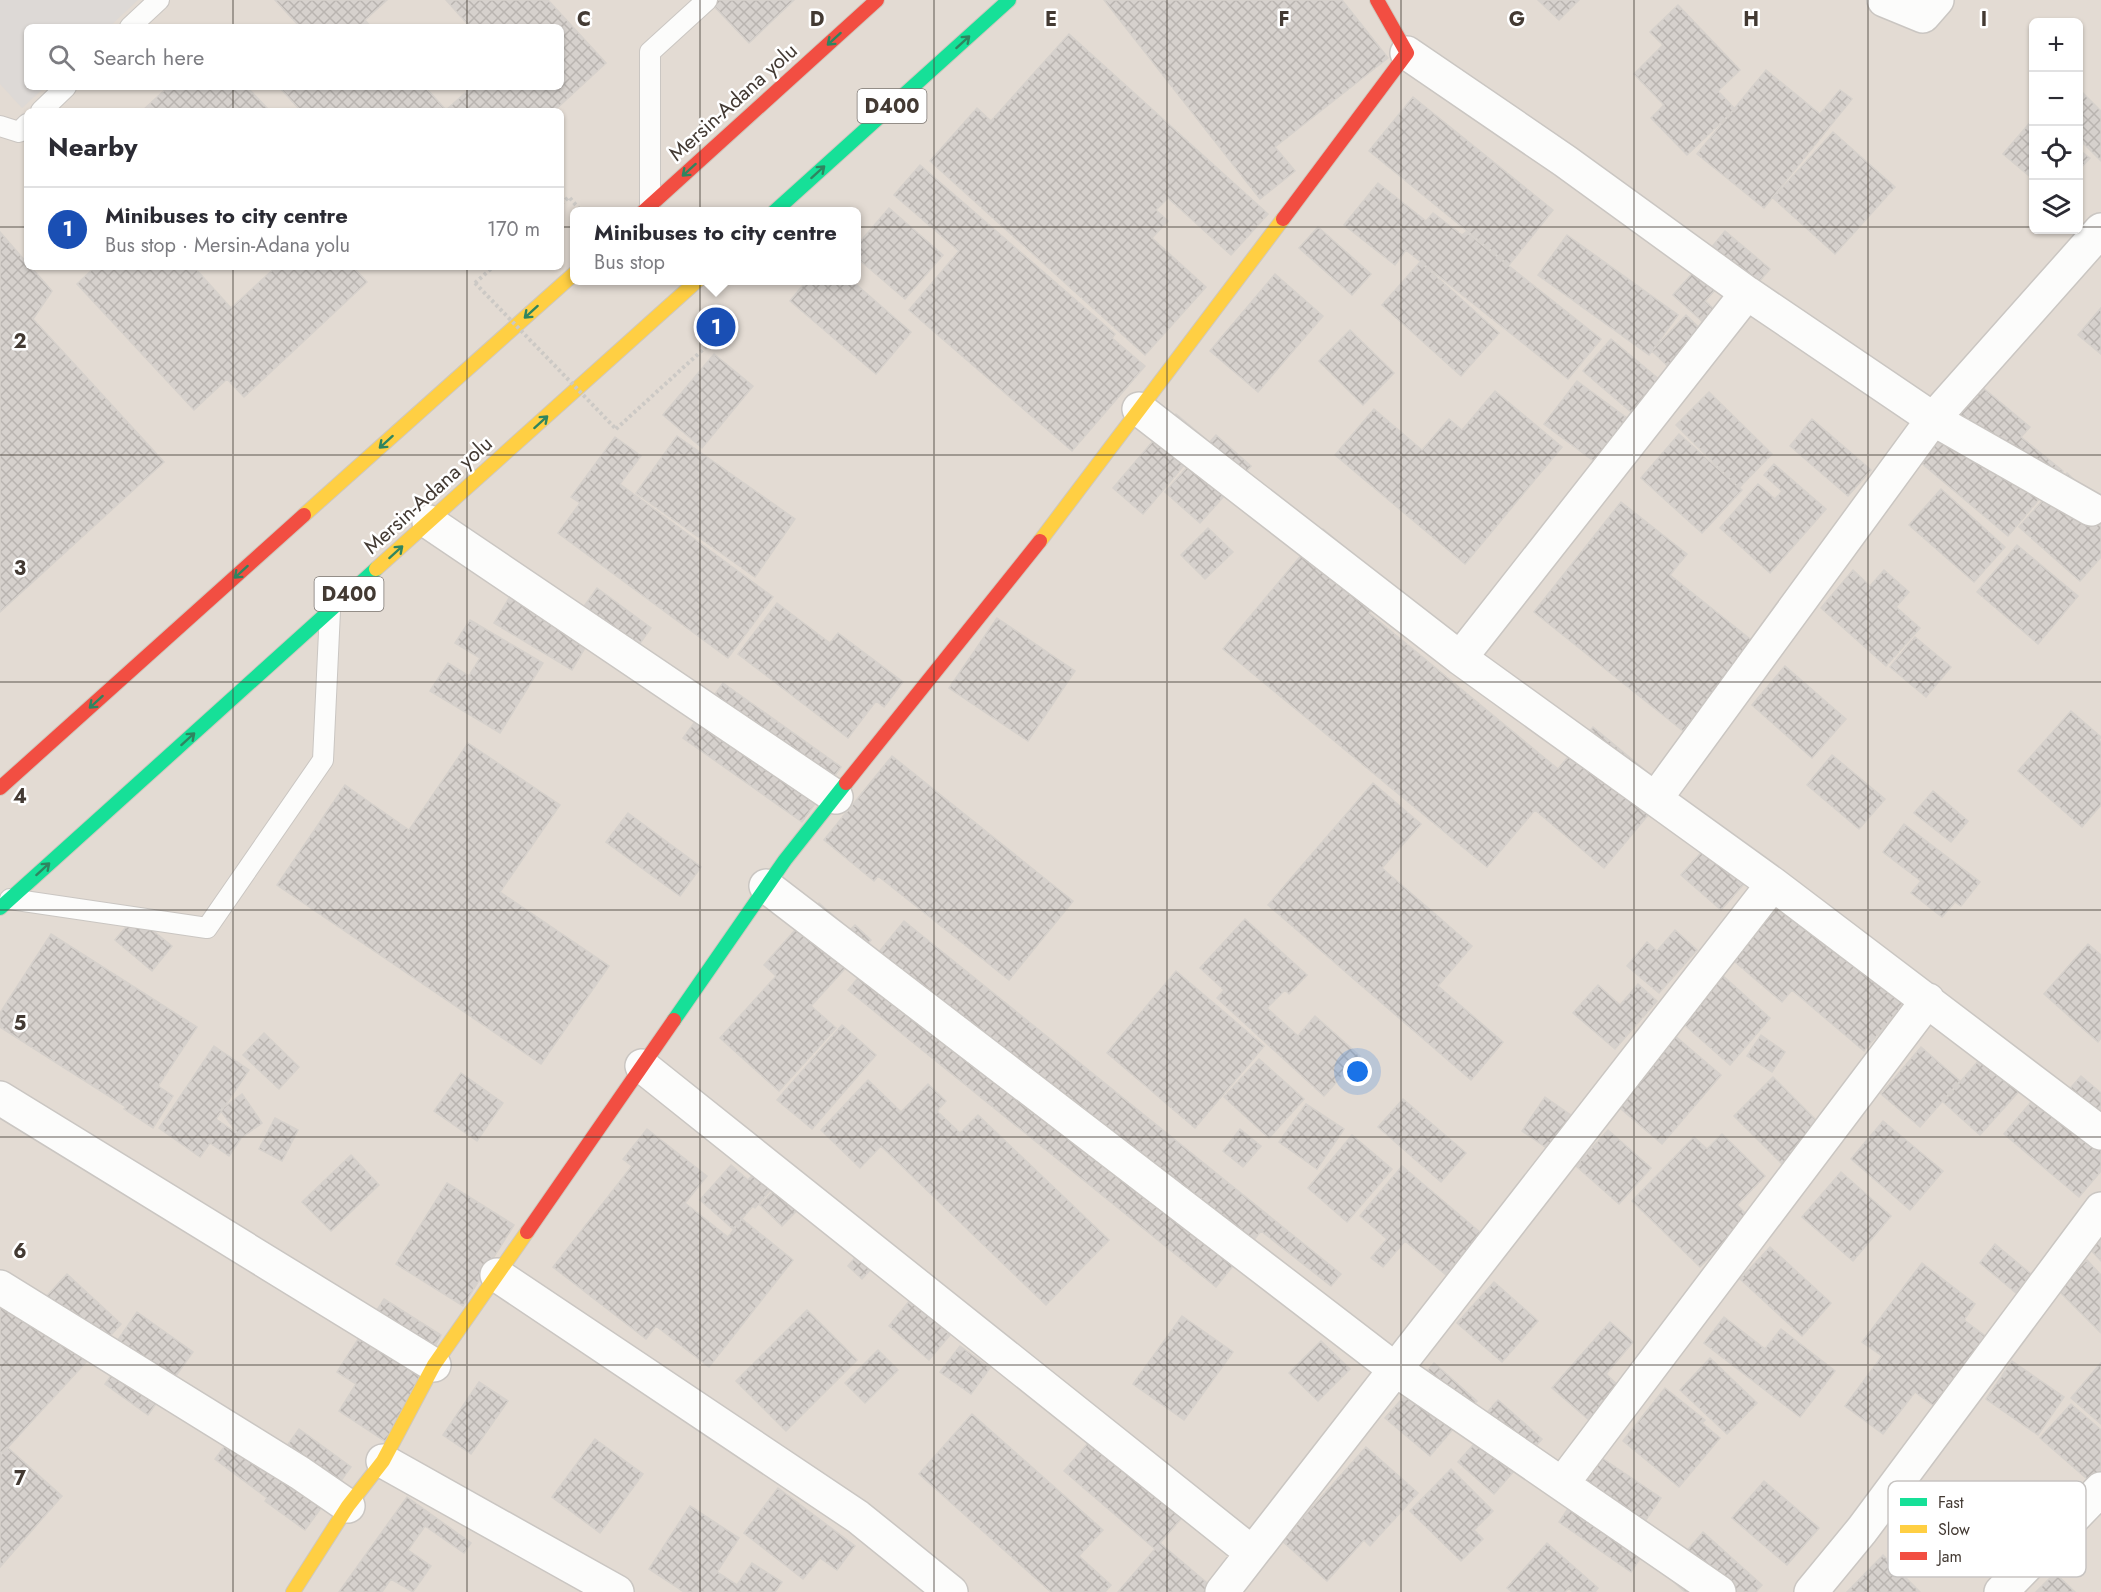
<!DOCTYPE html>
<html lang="en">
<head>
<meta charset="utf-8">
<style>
	:root { --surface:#fff; --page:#f2f2f3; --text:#2b2b33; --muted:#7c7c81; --line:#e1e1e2; --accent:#7f7872 }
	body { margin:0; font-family:Jost,sans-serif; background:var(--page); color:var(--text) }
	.controls { position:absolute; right:18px; top:18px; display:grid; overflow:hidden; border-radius:9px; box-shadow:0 2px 4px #0004 }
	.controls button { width:54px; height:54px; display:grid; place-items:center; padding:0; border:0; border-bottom:2px solid var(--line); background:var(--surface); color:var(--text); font:30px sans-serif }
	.you { position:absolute; left:1358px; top:1072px; width:21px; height:21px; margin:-15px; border:4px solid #fff; border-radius:50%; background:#1a73e8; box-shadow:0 0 0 9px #1a73e833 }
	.badge { display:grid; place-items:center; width:39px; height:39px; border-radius:50%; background:var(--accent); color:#fff; font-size:20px; font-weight:700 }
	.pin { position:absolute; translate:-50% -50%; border:3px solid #fff; box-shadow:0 2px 6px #0006 }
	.popup { position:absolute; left:570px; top:207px; width:291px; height:78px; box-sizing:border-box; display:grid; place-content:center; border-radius:9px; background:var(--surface); filter:drop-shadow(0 2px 4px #0005); font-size:20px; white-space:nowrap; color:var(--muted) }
	.popup b { font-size:22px; color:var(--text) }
	.popup::after { content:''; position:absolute; left:50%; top:100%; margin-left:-12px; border:12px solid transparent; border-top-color:var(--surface) }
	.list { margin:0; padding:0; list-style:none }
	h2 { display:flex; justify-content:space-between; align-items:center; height:78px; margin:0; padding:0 24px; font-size:26px }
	h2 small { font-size:20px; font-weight:400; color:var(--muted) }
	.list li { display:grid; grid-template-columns:39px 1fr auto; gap:18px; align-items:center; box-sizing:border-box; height:84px; padding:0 24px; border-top:2px solid var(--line) }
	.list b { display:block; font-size:22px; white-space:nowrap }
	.list p { margin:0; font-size:20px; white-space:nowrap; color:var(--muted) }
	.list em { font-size:20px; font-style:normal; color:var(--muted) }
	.icon { flex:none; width:33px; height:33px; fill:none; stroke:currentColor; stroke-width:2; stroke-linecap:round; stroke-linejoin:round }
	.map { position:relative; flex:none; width:2101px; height:1592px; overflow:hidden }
	.search { position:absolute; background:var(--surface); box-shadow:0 2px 4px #0004; left:24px; top:24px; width:540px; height:66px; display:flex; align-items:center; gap:15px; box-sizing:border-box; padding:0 21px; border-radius:9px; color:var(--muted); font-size:22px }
	.panel { position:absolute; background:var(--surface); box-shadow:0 2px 4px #0004; left:24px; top:108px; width:540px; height:162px; border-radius:9px }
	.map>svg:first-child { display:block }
	.residential { fill:#e3dbd3; fill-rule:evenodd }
	.parking { fill:#ddd9d6 }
	.building { fill:url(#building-cross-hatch); stroke:#d6d1cc; stroke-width:1.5 }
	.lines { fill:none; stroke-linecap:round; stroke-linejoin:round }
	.lane-casing { stroke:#cac6c2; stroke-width:22 }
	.street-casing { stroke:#cac6c2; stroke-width:36 }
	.fast-casing { stroke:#cfc8be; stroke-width:16 }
	.slow-casing { stroke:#cfc8be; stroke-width:16 }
	.jam-casing { stroke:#cfc8be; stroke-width:16 }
	.path { stroke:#ccc9c5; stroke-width:4; stroke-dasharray:3 3; stroke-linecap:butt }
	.lane { stroke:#fcfcfb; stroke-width:20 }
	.street { stroke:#fcfcfb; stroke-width:33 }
	.fast { stroke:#16e098; stroke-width:14 }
	.slow { stroke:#ffcf43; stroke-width:14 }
	.jam { stroke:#f24e42; stroke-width:14 }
	.path-bridge { stroke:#ccc9c5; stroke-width:4; stroke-dasharray:3 3; stroke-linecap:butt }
	.oneway { stroke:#2f8560 }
	.grid { fill:none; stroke:#433a33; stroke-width:1.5; stroke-opacity:0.55 }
	.labels { text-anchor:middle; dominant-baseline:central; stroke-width:5; stroke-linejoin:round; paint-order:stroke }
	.shield { fill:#fff; stroke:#7b7570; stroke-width:1.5 }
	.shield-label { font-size:20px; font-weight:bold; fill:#433a33 }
	.street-label { font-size:21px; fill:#433a33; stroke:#fff }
	.key { fill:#fff; stroke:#c7c4c2; stroke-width:1.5 }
	.key-label { font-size:16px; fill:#433a33 }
	.grid-label { font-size:20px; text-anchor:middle; font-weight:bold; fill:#433a33; stroke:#fff; stroke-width:5; stroke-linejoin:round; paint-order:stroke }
</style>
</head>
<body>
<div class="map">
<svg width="2101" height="1592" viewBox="0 0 2101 1592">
	<defs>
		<pattern id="building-cross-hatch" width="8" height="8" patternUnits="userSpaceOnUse" patternTransform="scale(1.5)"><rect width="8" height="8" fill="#d6d1cd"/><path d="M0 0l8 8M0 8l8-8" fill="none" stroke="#b9b4b0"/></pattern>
	</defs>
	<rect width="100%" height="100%" fill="#eeeae6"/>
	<path class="residential" d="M0 0H2101V1592H0ZM2034 22H2078V230H2034ZM27 27H561V87H27ZM27 111H561V267H27ZM575 212H857V280H575Z"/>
	<path class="parking" d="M0 0H138L109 27H27V87H45L22 108 0 84Z"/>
	<path class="building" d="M275 0H387L365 20 371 27H300Z
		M446 0H548L606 63 554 111H301L279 87H425L446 110 472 87H561V27H470Z
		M708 0H794L749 43Z
		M1104 0H1342L1388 58 1275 147 1295 171 1260 199Z
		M1538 0H1579L1559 20Z
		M1678 5 1740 70 1718 91 1735 109 1687 155 1651 118 1664 105 1634 74 1663 45 1650 32Z
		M1069 34 1268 214 1231 255 1168 198 1156 210 1168 221 1152 238 1206 287 1145 355 930 161 977 108 991 121Z
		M1766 70 1820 114 1840 90 1852 99 1764 208 1697 154Z
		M168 87H247L270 111H142Z
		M2078 88 2101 111V161L2078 138Z
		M1413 97 1553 210 1509 265 1369 151Z
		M2034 118V180L2003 154Z
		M1833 132 1895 187 1835 254 1773 198Z
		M2078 149 2090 158 2078 171Z
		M920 165 1115 334 1112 338 1145 366 1072 451 909 310 959 251 894 195Z
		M1378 183 1426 221 1433 213 1462 235 1466 232 1601 339 1568 379 1406 250 1395 265 1344 225Z
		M889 208 943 255 905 299 857 258V245Z
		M1318 227 1371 274 1352 295 1299 248Z
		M1725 231 1770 269 1750 292 1706 254Z
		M0 232 27 263V267H31L52 291 33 319 164 462 0 612Z
		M1567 235 1678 315 1649 355 1538 275Z
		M1706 258 1727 277 1705 301 1726 320 1715 333 1673 295Z
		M1420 262 1499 333 1461 376 1382 305Z
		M95 267H194L231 308 276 267H353L367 282 244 397 227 379 194 410 77 284Z
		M1275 274 1323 316 1258 392 1210 351Z
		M807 280H851L911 332 876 374 790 301Z
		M2101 308V354L2078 335Z
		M1686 315 1715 343 1681 379 1652 351Z
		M1350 330 1394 373 1363 405 1319 361Z
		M1611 339 1666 385 1638 418 1583 371Z
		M714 354 753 386 702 448 663 415Z
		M1577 381 1639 427 1607 471 1544 424Z
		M1982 387 2030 427 2021 437 2063 471 2008 536 1920 462Z
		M1495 391 1562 447 1465 564 1335 455 1374 409 1422 450 1449 419 1462 430Z
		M1709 392 1772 454 1739 488 1676 425Z
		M1176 414 1206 439 1143 514 1113 488Z
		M1812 419 1871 470 1848 496 1790 446Z
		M1679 434 1742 490 1702 533 1641 478Z
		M1216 435 1251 466 1200 523 1165 492Z
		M677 436 795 519 755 577 636 493Z
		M615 437 641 456 620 484 773 597 728 658 558 533 580 503 571 497Z
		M1774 464 1826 509 1770 573 1720 528 1758 484 1775 499 1782 491 1764 475Z
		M2067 473 2086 491 2101 520V557L2080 581 2019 527Z
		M1941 489 2005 547 1974 582 1909 525Z
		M1621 502 1687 554 1670 575 1754 642 1683 731 1534 612Z
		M1208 528 1233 552 1205 579 1181 555Z
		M1323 529 1392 586 1369 613 1558 769 1593 727 1669 790 1604 868 1535 810 1487 867 1223 649Z
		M2017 545 2078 596 2038 644 1977 592Z
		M1853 570 1870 586 1884 570 1909 592 1896 607 1920 628 1886 666 1821 608Z
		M515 588 592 636 572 670 494 623Z
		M597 588 651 628 631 656 577 616Z
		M777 603 830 643 838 633 903 682 884 707 876 701 848 738 738 654Z
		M997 618 1075 671 1028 741 949 688Z
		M470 620 543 663 500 733 430 691 448 663 469 676 480 658 455 643Z
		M1915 637 1951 667 1926 697 1890 667Z
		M1785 666 1846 719 1812 758 1752 705Z
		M723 683 841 767 802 822 683 738Z
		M2071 711 2101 737 2099 740 2101 742V805L2082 827 2018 771Z
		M468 743 560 805 500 892 609 966 541 1064 277 885 345 785 409 830Z
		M1832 755 1885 799 1859 829 1807 785Z
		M892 756 1073 901 1009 980 878 876 874 881 824 840Z
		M1373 783 1421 824 1382 868 1472 946 1438 986 1503 1042 1471 1080 1268 905Z
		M1933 791 1968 821 1951 842 1914 813Z
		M628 813 701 867 680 896 606 842Z
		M1904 824 1980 882 1961 906 1955 902 1942 917 1911 893 1921 881 1883 852Z
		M1717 835 1751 876 1721 910 1681 875Z
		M1782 892 1908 999 1864 1051 1792 990 1782 1002 1728 956Z
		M819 903 850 930 855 925 871 940 811 1006 836 1028 779 1091 720 1038 776 976 764 965Z
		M135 916 172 946 152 971 115 940Z
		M1245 919 1307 975 1289 994 1285 990 1267 1008 1298 1036 1315 1016 1360 1056 1324 1096 1217 998 1224 990 1200 968Z
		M904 921 1341 1274 1331 1286 1261 1231 1216 1287 848 990Z
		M1675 930 1697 950 1659 993 1627 966 1647 942 1657 951Z
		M51 934 197 1027 158 1086 173 1096 153 1128 124 1109 126 1107 0 1027V1013Z
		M2088 944 2101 955V1038L2098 1042 2044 994Z
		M1176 971 1264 1046 1195 1128 1107 1053Z
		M1721 974 1770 1018 1730 1065 1680 1021Z
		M1638 984 1657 1001 1615 1049 1573 1013 1598 985 1620 1005Z
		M842 1025 876 1055 812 1129 777 1100Z
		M264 1033 299 1067 279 1089 243 1055Z
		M1674 1035 1721 1075 1662 1144 1615 1104Z
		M1761 1035 1785 1052 1772 1072 1747 1056Z
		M1997 1039 2021 1089 1980 1135 1943 1102Z
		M214 1046 249 1070 216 1119 242 1137 229 1156 210 1143 200 1157 159 1128Z
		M1921 1047 1960 1081 1920 1127 1881 1094Z
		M1259 1059 1304 1099 1269 1138 1224 1097Z
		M461 1073 503 1103 477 1141 434 1111Z
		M2081 1076 2101 1093V1171L2079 1197 2004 1134 2042 1089 2058 1102Z
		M1773 1077 1824 1128 1785 1167 1734 1116Z
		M868 1080 901 1112 928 1084 946 1101 937 1111 960 1133 978 1115 1109 1240 1046 1305 881 1146 860 1168 821 1130Z
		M242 1094 262 1123 241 1138 220 1110Z
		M1545 1097 1575 1118 1551 1151 1522 1131Z
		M1403 1099 1466 1153 1441 1182 1378 1127Z
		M1306 1104 1344 1129 1317 1169 1279 1142Z
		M275 1118 298 1130 282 1161 259 1149Z
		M1883 1121 1943 1171 1910 1210 1851 1159Z
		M647 1129 707 1176 685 1203 728 1237 742 1219 793 1260 709 1367 656 1326 646 1339 553 1267 632 1166 623 1159Z
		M1240 1129 1261 1146 1243 1167 1223 1151Z
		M1608 1130 1651 1168 1619 1204 1576 1166Z
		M1722 1134 1765 1176 1737 1205 1749 1217 1700 1267 1632 1201 1694 1137 1707 1149Z
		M1352 1135 1392 1169 1347 1222 1308 1188Z
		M772 1154 789 1169 755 1208 753 1206 733 1229 700 1200 731 1165 748 1180Z
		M351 1155 379 1185 331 1231 302 1202Z
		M1402 1166 1481 1233 1446 1275 1405 1241 1383 1267 1371 1258 1387 1239 1360 1216Z
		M796 1167 819 1188 782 1226 760 1205Z
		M1841 1172 1891 1216 1853 1261 1802 1217Z
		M447 1183 514 1225 463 1306 396 1264Z
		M2101 1228V1261L2085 1244Z
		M868 1242 883 1256 862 1279 848 1266Z
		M1995 1244 2031 1274 2016 1293 1980 1263Z
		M1770 1247 1831 1303 1802 1336 1740 1279Z
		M2087 1260 2101 1275 2100 1332 2057 1289Z
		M1922 1263 1975 1304 1964 1320 1992 1341 1938 1409 1915 1392 1883 1434 1845 1406 1882 1356 1862 1342Z
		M67 1274 121 1324 0 1456V1278L34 1310Z
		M1494 1282 1538 1321 1502 1362 1457 1323Z
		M384 1299 441 1335 386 1442 339 1411 356 1384 337 1372Z
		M910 1300 950 1335 929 1360 889 1326Z
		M807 1310 857 1360 786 1431 736 1381Z
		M137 1312 193 1352 148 1415 105 1384 125 1356 113 1347Z
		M1182 1316 1233 1352 1184 1420 1133 1384Z
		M1724 1317 1765 1349 1781 1329 1835 1371 1800 1417 1704 1343Z
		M1610 1322 1633 1342 1606 1374 1620 1387 1590 1421 1552 1388Z
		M1321 1341 1350 1369 1318 1401 1289 1373Z
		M960 1346 990 1368 971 1394 940 1372Z
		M878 1350 898 1370 865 1403 845 1383Z
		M1710 1358 1757 1403 1727 1434 1680 1390Z
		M2012 1361 2064 1397 2038 1435 1986 1399Z
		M1434 1363 1477 1401 1430 1456 1385 1418Z
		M2101 1363V1424L2071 1398Z
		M479 1382 508 1401 471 1454 443 1435Z
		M1665 1388 1705 1420 1702 1423 1720 1438 1679 1487 1623 1441Z
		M1498 1400 1542 1439 1494 1494 1458 1462 1474 1444 1466 1436Z
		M2071 1404 2101 1430V1478L2094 1485 2040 1438Z
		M972 1414 1103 1530 1079 1556 1111 1585 1105 1592H1051L919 1474Z
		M1108 1420 1199 1498 1160 1543 1212 1587 1208 1592H1118L1155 1549 1064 1471Z
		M239 1427 279 1457 299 1429 351 1467 305 1530 265 1501 267 1498 215 1459Z
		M595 1439 643 1474 600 1533 552 1497Z
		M7 1447 62 1496 0 1567V1454Z
		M1366 1447 1418 1493 1370 1546 1364 1540 1327 1581 1282 1541Z
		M1602 1458 1661 1498 1639 1530 1653 1539 1631 1572 1559 1522Z
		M1451 1469 1493 1511 1474 1530 1483 1539 1461 1561 1410 1511Z
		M1764 1481 1819 1528 1787 1565 1732 1518Z
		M778 1488 855 1546 837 1570 820 1558 803 1579 744 1533Z
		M407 1497 471 1543 464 1553 425 1526 408 1550 431 1566 413 1592 391 1579 382 1592H339Z
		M690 1506 739 1538 717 1572 737 1585 752 1563 782 1582 775 1592H684L649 1569Z
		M1703 1532 1762 1585 1756 1592H1685L1666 1575Z
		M1547 1543 1598 1588 1595 1592H1573L1569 1588 1565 1592H1539L1536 1590 1534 1592H1512L1507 1588Z
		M1883 1555 1920 1592H1847Z
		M2055 1573 2075 1592H2036Z"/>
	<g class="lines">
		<defs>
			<path id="lane" d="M130 27 159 0
				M41 111 66 87
				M0 126 19 132 27 124
				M650 206V52L707 0
				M10 899 207 928 323 760 330 611"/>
			<path id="street" d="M1884 0 1923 16 1937 0
				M1407 53 1565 161 1747 293 1933 419 2091 509
				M1139 409 1460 658 1773 884 2101 1133
				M429 522 836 797
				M1460 658 1747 293
				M1656 798 1933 419 2101 230
				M766 886 1396 1370 1719 1592
				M642 1066 1251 1552
				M0 1098 434 1365
				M497 1275 858 1517 951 1592
				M0 1287 300 1473 348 1506
				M383 1461 617 1592
				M1562 1484 1928 1000
				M1222 1592 1773 884
				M1811 1592 1862 1530 2101 1209
				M2001 1592 2101 1489"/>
			<path id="fast" d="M774 212 1009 0
				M0 908 376 569
				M674 1020 785 860 846 783"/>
			<path id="slow" d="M304 515 575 273
				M1040 541 1283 219
				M376 569 698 280
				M293 1592 348 1506 383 1461 434 1365 527 1232"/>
			<path id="jam" d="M643 212 877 0
				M1283 219 1407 53 1377 0
				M846 783 1040 541
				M0 788 304 515
				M527 1232 674 1020"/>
		</defs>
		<use href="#lane" class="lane-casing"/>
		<use href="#street" class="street-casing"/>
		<use href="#fast" class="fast-casing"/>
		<use href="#slow" class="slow-casing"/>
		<use href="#jam" class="jam-casing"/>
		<path class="path" d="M561 204 569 197 582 212
			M475 283 493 267
			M616 429 708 345 696 332"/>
		<use href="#lane" class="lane"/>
		<use href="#street" class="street"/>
		<use href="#fast" class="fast"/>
		<use href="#slow" class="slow"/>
		<use href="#jam" class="jam"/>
		<path class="path-bridge" d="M475 283 616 429"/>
	</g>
	<defs><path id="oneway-shaft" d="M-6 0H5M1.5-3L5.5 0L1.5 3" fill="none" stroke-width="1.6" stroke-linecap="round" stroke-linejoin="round" transform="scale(1.5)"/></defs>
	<g class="oneway">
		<use href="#oneway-shaft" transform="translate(834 39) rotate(138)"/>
		<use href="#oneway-shaft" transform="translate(963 42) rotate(-42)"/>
		<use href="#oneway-shaft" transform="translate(689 170) rotate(138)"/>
		<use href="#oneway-shaft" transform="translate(818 172) rotate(-42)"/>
		<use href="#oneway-shaft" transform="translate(531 312) rotate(138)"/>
		<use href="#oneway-shaft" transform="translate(541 422) rotate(-42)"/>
		<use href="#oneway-shaft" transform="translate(386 442) rotate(138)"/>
		<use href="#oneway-shaft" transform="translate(396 552) rotate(-42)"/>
		<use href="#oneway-shaft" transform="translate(241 572) rotate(138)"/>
		<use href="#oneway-shaft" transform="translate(96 702) rotate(138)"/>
		<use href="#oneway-shaft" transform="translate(188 739) rotate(-42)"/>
		<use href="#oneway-shaft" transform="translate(43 869) rotate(-42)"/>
	</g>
	<path class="grid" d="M233 0V27M467 0V27M700 0V1592M934 0V1592M1167 0V1592M1401 0V1592M1634 0V1592M1868 0V1592M233 87V111M467 87V111M0 227H27M561 227H2034M2078 227H2101M233 267V1592M467 267V1592M0 455H2101M0 682H2101M0 910H2101M0 1137H2101M0 1365H2101"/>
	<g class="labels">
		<g class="shield">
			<rect x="857.5" y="89" width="69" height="34" rx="4.5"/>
			<rect x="314.5" y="577" width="69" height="34" rx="4.5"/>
		</g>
		<g class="shield-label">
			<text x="892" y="106">D400</text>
			<text x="349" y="594">D400</text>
		</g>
		<g class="street-label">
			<text transform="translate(733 102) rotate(-42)">Mersin-Adana yolu</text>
			<text transform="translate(428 495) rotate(-42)">Mersin-Adana yolu</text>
		</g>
	</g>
	<rect x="1888" y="1481" width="198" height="96" rx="9" class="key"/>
	<rect x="1900" y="1498" width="27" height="8" fill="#16e098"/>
	<rect x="1900" y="1525" width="27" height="8" fill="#ffcf43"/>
	<rect x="1900" y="1552" width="27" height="8" fill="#f24e42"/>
	<g class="key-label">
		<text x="1938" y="1508">Fast</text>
		<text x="1938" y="1535">Slow</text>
		<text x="1938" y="1562">Jam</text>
	</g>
	<g class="grid-label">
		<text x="584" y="26">C</text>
		<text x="817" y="26">D</text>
		<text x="1051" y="26">E</text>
		<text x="1284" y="26">F</text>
		<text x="1517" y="26">G</text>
		<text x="1751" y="26">H</text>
		<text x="1984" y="26">I</text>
		<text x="20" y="348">2</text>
		<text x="20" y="575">3</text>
		<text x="20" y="803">4</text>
		<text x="20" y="1030">5</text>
		<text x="20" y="1258">6</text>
		<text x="20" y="1485">7</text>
	</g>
</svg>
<div class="controls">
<button>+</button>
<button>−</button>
<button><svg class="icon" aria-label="locate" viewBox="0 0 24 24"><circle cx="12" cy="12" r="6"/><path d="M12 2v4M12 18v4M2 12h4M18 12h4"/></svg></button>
<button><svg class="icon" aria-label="layers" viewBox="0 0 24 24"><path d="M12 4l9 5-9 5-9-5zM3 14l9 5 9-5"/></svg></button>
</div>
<div class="you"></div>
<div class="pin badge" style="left:716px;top:327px;background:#1a4fb4">1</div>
<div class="popup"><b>Minibuses to city centre</b>Bus stop</div>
<div class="search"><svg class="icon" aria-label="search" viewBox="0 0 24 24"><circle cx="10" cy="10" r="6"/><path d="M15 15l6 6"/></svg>Search here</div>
<section class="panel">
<h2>Nearby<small></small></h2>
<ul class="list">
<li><span class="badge" style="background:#1a4fb4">1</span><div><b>Minibuses to city centre</b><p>Bus stop · Mersin-Adana yolu</p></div><em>170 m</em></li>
</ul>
</section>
</div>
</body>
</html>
